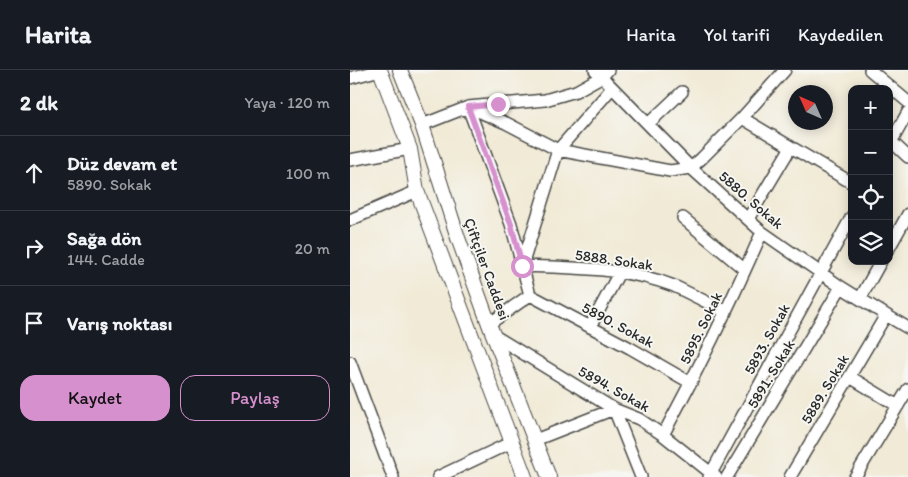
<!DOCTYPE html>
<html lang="tr">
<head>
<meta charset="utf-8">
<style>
	:root { --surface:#171b24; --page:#20242c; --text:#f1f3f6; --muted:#9ea1a6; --line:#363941; --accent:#d690ce }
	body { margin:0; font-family:Itim,sans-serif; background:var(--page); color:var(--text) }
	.controls { position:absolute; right:15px; top:15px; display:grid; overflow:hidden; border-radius:10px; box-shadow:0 2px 12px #0003 }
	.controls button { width:45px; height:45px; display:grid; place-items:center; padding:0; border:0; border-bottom:1px solid var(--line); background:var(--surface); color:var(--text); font:25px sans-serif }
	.compass { position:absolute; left:438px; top:15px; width:45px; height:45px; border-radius:50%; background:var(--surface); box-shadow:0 2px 12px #0003; rotate:315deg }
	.stop { position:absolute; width:15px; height:15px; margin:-11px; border:4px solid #d690ce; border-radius:50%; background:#fff }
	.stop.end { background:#d690ce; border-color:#fff; box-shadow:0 1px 5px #0008 }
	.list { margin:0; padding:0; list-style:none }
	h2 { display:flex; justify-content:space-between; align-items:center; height:65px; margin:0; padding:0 20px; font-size:21px }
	h2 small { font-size:16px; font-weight:400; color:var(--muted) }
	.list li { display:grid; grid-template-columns:32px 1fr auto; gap:15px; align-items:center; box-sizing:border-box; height:75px; padding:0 20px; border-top:1px solid var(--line) }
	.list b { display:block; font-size:19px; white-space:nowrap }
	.list p { margin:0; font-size:16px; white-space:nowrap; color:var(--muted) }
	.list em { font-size:16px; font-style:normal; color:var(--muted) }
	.actions { display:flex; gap:10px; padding:15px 20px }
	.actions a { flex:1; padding:11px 0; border:1px solid var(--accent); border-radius:15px; text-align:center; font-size:18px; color:var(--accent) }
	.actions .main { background:var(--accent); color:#111 }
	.icon { flex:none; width:28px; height:28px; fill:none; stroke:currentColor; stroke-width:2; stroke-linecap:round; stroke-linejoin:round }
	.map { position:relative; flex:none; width:558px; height:407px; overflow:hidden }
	header { display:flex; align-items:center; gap:30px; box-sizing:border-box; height:70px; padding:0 25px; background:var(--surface); border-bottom:1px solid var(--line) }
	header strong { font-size:24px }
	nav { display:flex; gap:28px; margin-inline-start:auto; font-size:18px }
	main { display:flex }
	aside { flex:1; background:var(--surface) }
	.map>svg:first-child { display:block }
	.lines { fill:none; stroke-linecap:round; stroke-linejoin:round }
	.minor-casing { stroke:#494845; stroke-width:14 }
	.tertiary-casing { stroke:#494845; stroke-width:16 }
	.minor { stroke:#fff; stroke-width:11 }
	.tertiary { stroke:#fff; stroke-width:14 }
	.route { stroke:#d690ce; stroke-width:6 }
	.labels { text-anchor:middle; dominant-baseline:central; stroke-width:4; stroke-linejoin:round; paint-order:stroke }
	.street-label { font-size:15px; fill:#2b2b2b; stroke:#f6f6f2 }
</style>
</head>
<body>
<header>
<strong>Harita</strong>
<nav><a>Harita</a><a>Yol tarifi</a><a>Kaydedilen</a></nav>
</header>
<main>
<aside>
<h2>2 dk<small>Yaya · 120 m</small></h2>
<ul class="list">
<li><svg class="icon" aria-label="ahead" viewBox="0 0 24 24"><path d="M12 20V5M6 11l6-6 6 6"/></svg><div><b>Düz devam et</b><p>5890. Sokak</p></div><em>100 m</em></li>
<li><svg class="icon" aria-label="right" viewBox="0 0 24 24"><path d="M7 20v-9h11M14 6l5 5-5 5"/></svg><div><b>Sağa dön</b><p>144. Cadde</p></div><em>20 m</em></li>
<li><svg class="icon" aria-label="arrive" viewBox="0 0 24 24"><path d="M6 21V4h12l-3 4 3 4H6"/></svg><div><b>Varış noktası</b></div></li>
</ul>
<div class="actions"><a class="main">Kaydet</a><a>Paylaş</a></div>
</aside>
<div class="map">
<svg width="558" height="407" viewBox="0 0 558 407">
	<rect width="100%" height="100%" fill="#f6f6f2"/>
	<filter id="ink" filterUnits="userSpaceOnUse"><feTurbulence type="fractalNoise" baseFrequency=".02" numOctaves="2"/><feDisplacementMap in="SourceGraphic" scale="10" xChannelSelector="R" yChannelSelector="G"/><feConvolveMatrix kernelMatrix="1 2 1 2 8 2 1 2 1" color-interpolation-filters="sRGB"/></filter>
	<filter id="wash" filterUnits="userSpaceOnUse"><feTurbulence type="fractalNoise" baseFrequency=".0096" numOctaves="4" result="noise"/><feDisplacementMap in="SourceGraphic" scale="20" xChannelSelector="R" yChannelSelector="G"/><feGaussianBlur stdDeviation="1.12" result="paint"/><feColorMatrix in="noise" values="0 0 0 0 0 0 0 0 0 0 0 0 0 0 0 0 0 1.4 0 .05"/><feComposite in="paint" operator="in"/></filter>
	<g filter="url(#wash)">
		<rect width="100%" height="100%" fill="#f1ead6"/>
	</g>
	<g filter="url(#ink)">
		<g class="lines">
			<defs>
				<path id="minor" d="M245 0 341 98 412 162 491 217 536 245 558 258
					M520 0 558 32
					M0 8 30 0
					M118 37 156 53 208 80 320 101 341 98 352 88 392 48 435 0
					M118 37 161 154 180 225
					M392 48 502 113
					M298 54 332 22
					M72 55 118 37 195 30 226 21 251 7 258 0
					M542 72 558 87
					M539 76 558 42
					M0 90 60 79
					M333 148 395 200
					M398 149 441 77
					M0 150 67 121
					M539 178 558 144
					M172 196C222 198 276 197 324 216 341 224 358 233 376 242
					M172 196 208 80 262 18
					M180 225 280 278 341 313
					M510 229 531 191
					M139 254 180 225
					M240 257 269 203
					M143 265 264 339 289 349 313 365 366 407
					M0 292 43 407
					M500 307 548 336
					M313 365C349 298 382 231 412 162
					M185 370 264 339 291 407
					M88 407 162 372
					M359 407 502 146
					M377 407 491 217
					M440 407 536 245
					M505 407 558 319"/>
				<path id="tertiary" d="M30 0 60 79 67 121 175 407
					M50 0 72 55 108 168 139 254 199 407"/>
			</defs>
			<use href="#minor" class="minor-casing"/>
			<use href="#tertiary" class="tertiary-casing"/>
			<use href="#minor" class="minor"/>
			<use href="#tertiary" class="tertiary"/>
		</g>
	</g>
	<g class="lines" filter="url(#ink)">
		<path class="route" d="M148 34 118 37 161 154 172 196"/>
	</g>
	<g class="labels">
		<g class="street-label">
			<text transform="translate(401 130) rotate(41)">5880. Sokak</text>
			<text transform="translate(264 190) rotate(8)">5888. Sokak</text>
			<text transform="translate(137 199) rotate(70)">Çiftçiler Caddesi</text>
			<text transform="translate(268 255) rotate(28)">5890. Sokak</text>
			<text transform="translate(351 258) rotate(-64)">5895. Sokak</text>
			<text transform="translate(417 269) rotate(-61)">5893. Sokak</text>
			<text transform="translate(421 304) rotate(-59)">5891. Sokak</text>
			<text transform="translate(264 319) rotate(29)">5894. Sokak</text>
			<text transform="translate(475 319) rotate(-59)">5889. Sokak</text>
		</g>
	</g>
</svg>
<div class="controls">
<button>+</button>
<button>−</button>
<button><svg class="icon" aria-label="locate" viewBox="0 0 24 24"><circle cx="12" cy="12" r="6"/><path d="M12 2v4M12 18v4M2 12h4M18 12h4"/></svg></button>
<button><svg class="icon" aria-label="layers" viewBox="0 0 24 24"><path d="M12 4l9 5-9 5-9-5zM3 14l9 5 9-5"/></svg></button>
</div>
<svg class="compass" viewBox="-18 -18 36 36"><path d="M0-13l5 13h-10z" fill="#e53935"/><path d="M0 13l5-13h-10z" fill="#9ea1a6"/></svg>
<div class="stop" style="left:172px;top:196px"></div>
<div class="stop end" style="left:148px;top:34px"></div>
</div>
</main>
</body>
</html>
